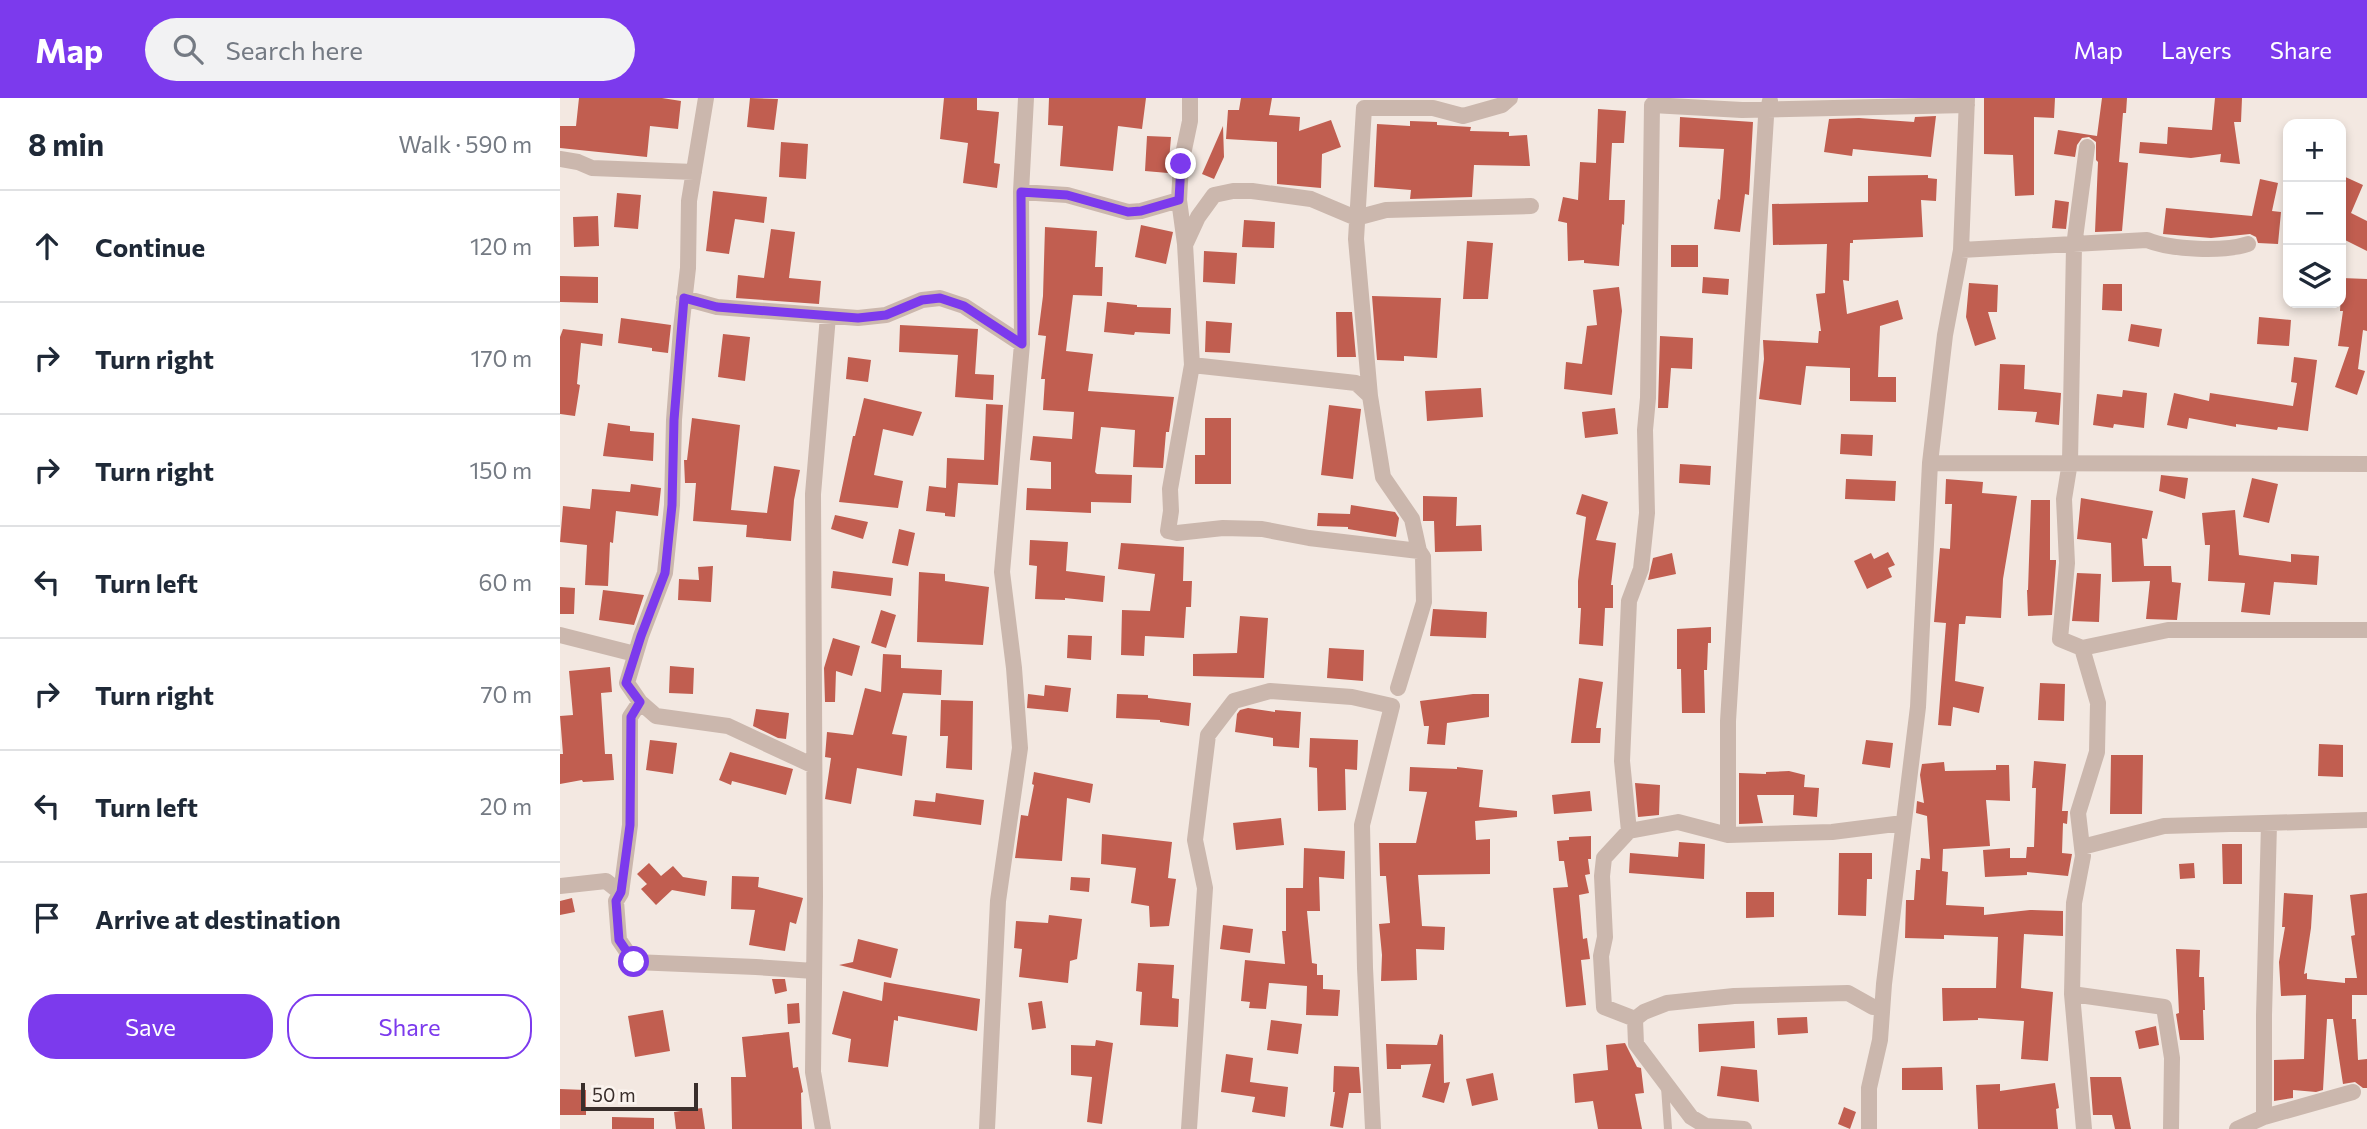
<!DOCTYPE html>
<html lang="en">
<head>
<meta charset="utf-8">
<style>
	:root { --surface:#fff; --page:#f2f2f3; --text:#1f2937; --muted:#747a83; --line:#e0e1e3; --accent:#7c3aed }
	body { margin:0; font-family:Commissioner,sans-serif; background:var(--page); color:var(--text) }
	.controls { position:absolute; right:21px; top:21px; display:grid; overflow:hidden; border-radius:14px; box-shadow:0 4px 10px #0003 }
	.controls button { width:63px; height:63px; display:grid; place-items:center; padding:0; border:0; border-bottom:2px solid var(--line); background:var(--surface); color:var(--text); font:35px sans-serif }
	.scale { position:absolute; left:21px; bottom:18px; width:117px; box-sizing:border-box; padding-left:7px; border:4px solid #392e2b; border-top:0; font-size:19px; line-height:24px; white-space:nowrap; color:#392e2b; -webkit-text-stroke:5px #faf3ee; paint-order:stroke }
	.stop { position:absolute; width:21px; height:21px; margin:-16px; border:5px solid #7c3aed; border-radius:50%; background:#fff }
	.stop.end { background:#7c3aed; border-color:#fff; box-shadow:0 2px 7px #0008 }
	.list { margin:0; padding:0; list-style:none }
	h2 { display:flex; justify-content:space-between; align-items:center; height:91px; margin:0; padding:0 28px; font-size:30px }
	h2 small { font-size:23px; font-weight:400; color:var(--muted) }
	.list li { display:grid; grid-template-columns:46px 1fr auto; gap:21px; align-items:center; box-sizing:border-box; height:112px; padding:0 28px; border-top:2px solid var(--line) }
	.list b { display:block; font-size:26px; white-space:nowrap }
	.list em { font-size:23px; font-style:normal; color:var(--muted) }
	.actions { display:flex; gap:14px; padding:21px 28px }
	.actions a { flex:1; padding:16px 0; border:2px solid var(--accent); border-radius:28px; text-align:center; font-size:24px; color:var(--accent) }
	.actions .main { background:var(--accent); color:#fff }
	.icon { flex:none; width:38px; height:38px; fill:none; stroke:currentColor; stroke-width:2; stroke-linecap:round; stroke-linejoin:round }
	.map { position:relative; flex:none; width:1807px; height:1031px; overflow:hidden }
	header { display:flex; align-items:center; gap:42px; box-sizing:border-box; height:98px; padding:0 35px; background:var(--accent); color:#fff }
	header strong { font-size:33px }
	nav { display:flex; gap:38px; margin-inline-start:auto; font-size:24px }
	.search { width:490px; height:63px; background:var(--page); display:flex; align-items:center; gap:18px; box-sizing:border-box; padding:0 24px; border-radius:38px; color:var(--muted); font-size:26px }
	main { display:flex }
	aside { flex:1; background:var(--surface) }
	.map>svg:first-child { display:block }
	.building { fill:#c15e50 }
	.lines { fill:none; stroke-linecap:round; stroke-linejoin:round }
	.lane { stroke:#cbb7ad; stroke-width:8 }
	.street { stroke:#cbb7ad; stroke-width:16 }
	.route { stroke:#7c3aed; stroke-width:9 }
</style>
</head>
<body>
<header>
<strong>Map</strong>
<div class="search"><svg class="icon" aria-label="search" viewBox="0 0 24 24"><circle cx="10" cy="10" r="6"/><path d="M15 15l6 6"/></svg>Search here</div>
<nav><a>Map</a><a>Layers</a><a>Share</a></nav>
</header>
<main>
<aside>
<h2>8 min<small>Walk · 590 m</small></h2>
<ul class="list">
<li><svg class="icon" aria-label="ahead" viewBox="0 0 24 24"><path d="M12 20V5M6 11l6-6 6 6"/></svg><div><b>Continue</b></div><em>120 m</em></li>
<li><svg class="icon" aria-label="right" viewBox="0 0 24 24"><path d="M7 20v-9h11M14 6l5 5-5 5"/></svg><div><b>Turn right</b></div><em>170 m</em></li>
<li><svg class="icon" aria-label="right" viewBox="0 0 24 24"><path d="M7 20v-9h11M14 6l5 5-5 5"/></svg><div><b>Turn right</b></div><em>150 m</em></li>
<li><svg class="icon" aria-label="left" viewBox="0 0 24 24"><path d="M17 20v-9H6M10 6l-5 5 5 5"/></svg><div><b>Turn left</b></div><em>60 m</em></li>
<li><svg class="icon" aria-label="right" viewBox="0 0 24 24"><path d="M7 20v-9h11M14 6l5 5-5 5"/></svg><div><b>Turn right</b></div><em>70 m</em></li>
<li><svg class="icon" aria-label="left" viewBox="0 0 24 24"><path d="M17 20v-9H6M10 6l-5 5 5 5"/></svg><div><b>Turn left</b></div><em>20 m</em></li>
<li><svg class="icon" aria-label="arrive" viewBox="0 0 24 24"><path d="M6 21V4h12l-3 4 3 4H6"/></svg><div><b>Arrive at destination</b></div></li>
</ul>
<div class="actions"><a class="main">Save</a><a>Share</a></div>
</aside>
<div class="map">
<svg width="1807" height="1031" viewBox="0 0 1807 1031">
	<rect width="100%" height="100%" fill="#f3e8e1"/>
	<path class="building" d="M19 0H102L121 3 118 31 90 28 87 59 0 50V28H16Z
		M190 0 218 1 214 32 187 29Z
		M384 0H417V12L439 14 434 65 440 66 437 90 403 85 408 45 380 41Z
		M489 0H586L582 31 558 28 553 73 500 68 503 28 488 27Z
		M681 0H712L709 17 740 19 739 33 771 22 781 49 762 56 761 90 717 86V44L666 41 668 12H679Z
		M1424 0H1495L1494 20 1474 19V97L1455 98 1453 57 1424 56Z
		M1542 0H1567L1566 15H1563L1559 64 1568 65 1562 133 1535 134 1538 64 1536 62V44L1529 39 1522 40 1517 47 1515 59 1494 56 1498 32 1537 38Z
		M1655 0H1682L1681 24H1674L1680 66 1660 64 1661 56 1631 60 1579 55 1580 44 1607 46 1608 29 1652 32Z
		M1038 11 1066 13 1064 45H1052L1049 102H1065L1064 127 1062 126 1059 168 1024 165V162L1008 163 1007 125 998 123 1003 99 1018 102 1020 64 1036 65Z
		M1376 18 1371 59 1293 51 1292 58 1264 54 1269 21 1299 20 1354 24 1355 19Z
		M1120 19 1193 24 1189 97 1185 96 1180 134 1154 131 1158 101 1160 102 1164 51 1119 49Z
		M850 23 877 24V27L911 29 910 33 949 34V38L967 37 970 68 914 67 912 99 850 101 851 92 814 89 817 26 850 28Z
		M663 28 664 59 654 81 642 76Z
		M587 38 611 39 608 75 585 73Z
		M221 44 248 46 246 81 219 79Z
		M1368 77V80L1377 81 1376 103 1361 102 1363 139 1293 142V145H1290L1289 183 1283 182 1287 216 1338 202 1343 221 1320 228 1318 279H1336V304L1290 303V270L1246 268 1241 307 1199 301 1204 261 1203 242 1258 245 1259 233H1261L1256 196 1265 195 1267 146 1213 147 1212 106 1308 104V78Z
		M1781 77 1803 87 1791 115 1807 123V153L1781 140Z
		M1700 81 1718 85 1712 113 1721 114 1718 146 1698 145 1696 139 1690 136 1651 140 1603 136 1606 110 1692 118Z
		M153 93 207 99 204 125 175 121 169 156 146 153Z
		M57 95 81 97 78 131 54 129Z
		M1495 102 1509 104 1506 131 1492 130Z
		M38 118 39 148 14 149 13 119Z
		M684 122 715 124 714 150 682 149Z
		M581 127 613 134 606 166 575 159Z
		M485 129 537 133 535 169H543L542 198 513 197 506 253 533 256 528 293 614 299 609 334H606L603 370 573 369 575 332 541 329 535 374 537 376 572 377 571 405 531 404V415L466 412 467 390 491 391V364L470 362 473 338 512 341 514 314 483 312 485 281H481L486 238 478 237 483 198Z
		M211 131 235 134 229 180 261 183 259 206 176 200 178 177 204 180Z
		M907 143 933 145 928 201H903Z
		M1111 147H1138V169H1111Z
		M644 153 677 155 675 186 643 184Z
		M0 178 38 179V205L0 204Z
		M1143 179 1169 181 1168 197 1142 195Z
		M1782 180 1807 181V233L1803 232 1798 271 1805 273 1797 297 1775 289 1789 249 1778 248 1783 213H1780Z
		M1409 185 1438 187 1437 214H1428L1436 241 1415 248 1406 219Z
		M1543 186H1562V213L1542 212Z
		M1059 189 1062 213 1052 297 1004 291 1006 264 1022 266 1027 228 1037 227 1033 192Z
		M812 198 881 200 877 260 844 258V263L817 262Z
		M547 204 577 207V209L611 210 610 236 575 234 574 237 544 234Z
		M776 214H792L796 259H777Z
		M1699 219 1731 222 1729 248 1697 246Z
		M61 220 111 227 108 255 92 253V250L58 245Z
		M646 223 672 225 670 255 645 254Z
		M1571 226 1602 231 1599 249 1568 243Z
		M340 227 418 231 415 276 434 277 433 302 395 299 398 257 339 254Z
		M3 231 43 236 42 248 21 245 17 286 20 287 15 318 0 316V239Z
		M163 236 190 239 185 283 158 279Z
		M1100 238 1133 240 1132 271 1111 270 1108 310H1098Z
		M288 259 311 262 308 284 286 281Z
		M1734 259 1757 262 1748 333 1718 329 1717 332 1676 326V329L1629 320 1627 331 1607 327 1614 295 1649 303 1650 295 1733 308 1737 285 1731 284Z
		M1440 266 1465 267 1464 291 1501 295 1499 327 1475 324 1477 314 1438 312Z
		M921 290 923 319 867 323 865 293Z
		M1563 292 1587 295 1584 330 1554 326 1553 330 1533 327 1537 296 1562 299Z
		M304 300 362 314 353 338 323 331 314 377 343 383 338 410 279 404 293 338H295Z
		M426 306 443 307 438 387 398 385 395 419 385 418V415L366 413 369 388 386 390 387 360 424 362Z
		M769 307 801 311 793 381 761 377Z
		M1055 310 1058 336 1025 340 1022 314Z
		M132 320 180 327 171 412 207 415 214 368 240 372 234 402 231 443 186 439 187 427 133 423 136 385H125L124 362H127Z
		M645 320H671V386H635V357H645Z
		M48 325 70 328V333L94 335 93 363 43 358Z
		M1281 336 1313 337 1312 358 1280 356Z
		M1120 366 1151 368 1150 387 1119 385Z
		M1601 377 1628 380 1625 401 1599 393Z
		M1692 380 1718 386 1709 425 1683 419Z
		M1286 381 1336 383 1335 403 1285 401Z
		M1386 381 1423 384 1422 395 1457 398 1443 481 1441 520 1406 518 1405 526H1399L1395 583 1424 589 1419 615 1393 609 1391 628 1378 627 1386 525 1374 524 1380 450 1390 451 1392 406H1385Z
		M71 386 101 390 98 418 56 413 53 445 50 444 48 488 25 487 27 447 0 444 3 408 30 411 32 391 70 394Z
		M1022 396 1048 404 1036 442 1056 445 1051 487H1053V510H1045L1043 548 1019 546 1021 510H1018V483L1026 419 1016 416Z
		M863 398 897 399 896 428 921 427 922 453 875 454 874 423H863Z
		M1521 400 1593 413 1587 441 1582 440 1584 468H1611L1612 484 1621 485 1617 522 1586 521 1590 483 1552 484 1551 445 1517 441Z
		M1471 402H1490V462H1496V465L1492 517 1468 518 1467 492H1468Z
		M791 407 835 414 839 420 836 439 788 431V429L757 428 758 415 790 416Z
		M1675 412 1679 457 1731 464V456L1759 458 1757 487 1714 484 1710 517 1681 514 1685 485 1648 483 1650 447H1645L1642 415Z
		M275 417 308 424 303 441 271 431Z
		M339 431 355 435 348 468 332 465Z
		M470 442 508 444 506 473 545 478 543 504 505 500V502L475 501 477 468 469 467Z
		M561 445 624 449 623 483H632L631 509H626L624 540 585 538 584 558 561 557 562 512 590 513 595 476 558 471Z
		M1328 454 1335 467 1328 470 1332 479 1307 491 1294 463 1311 455 1314 461Z
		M1112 455 1116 476 1088 482 1093 460Z
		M153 468 151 504 118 502 119 481 139 482 138 469Z
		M273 473 333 480 331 498 271 490Z
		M359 474 385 476V483L429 489 423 547 357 544Z
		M1517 475 1541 476 1539 524 1512 523Z
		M0 489 15 490 14 516H0Z
		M43 492 84 497 74 527 39 522Z
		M873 511 927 514 926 540 870 538Z
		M321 512 336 517 326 550 311 545Z
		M680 518 708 520 704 580 633 578V556L677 555Z
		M1151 529V545H1148L1147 572H1144L1145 615H1122L1121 571H1117V531Z
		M508 537 532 538 531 562 507 560Z
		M273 540 300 548 292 578 276 573 275 604H265L264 570Z
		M769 550 804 552 803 583 767 580Z
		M323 556 341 557V570L382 572 381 597 343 595 332 636 347 638 342 678 297 670 291 706 265 701 271 660 265 659 267 634 293 637 305 590 321 594Z
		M110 568 134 570 133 596 109 595Z
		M50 569 52 594 41 595 45 656H52L54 682 23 684 22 682 0 686V656H3L0 618 13 617 9 573Z
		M1019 580 1043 584 1036 630H1041L1040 645H1011Z
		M1480 585 1505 586 1504 623 1478 622Z
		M485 587 511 590 508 614 467 610 468 596 484 598Z
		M557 596 588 597V600L631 605 629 628 600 624V622L556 620Z
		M913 596H929V619L887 625 885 647 867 646 869 628H864L860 603Z
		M381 602 413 603 412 672 386 670 388 638H380Z
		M688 610 715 614V612L741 614 739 650 713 648V640L675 634 677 616 680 612Z
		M196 611 229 615 226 641 218 640 193 628Z
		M750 640 798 642 797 672 785 671 786 712 758 713 757 670 749 669Z
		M90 642 117 645 113 676 86 672Z
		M1306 642 1333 645 1330 670 1302 666Z
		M1759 646 1783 647V679L1758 678Z
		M170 654 233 671 226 697 172 683 171 687 159 682Z
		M1551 657H1583L1582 716H1550Z
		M1474 663 1506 666 1502 713H1508L1507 726 1503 725 1502 755 1512 756 1508 778 1467 774V777L1425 779 1423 752 1450 750V760H1466L1467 749H1474L1476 690H1472Z
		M1384 664 1385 673 1436 672V667H1449L1450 703 1426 702 1430 748 1383 751 1382 773 1388 774 1386 807 1424 809V817L1470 812 1503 813V838L1464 836 1461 890 1493 894 1488 963 1461 961 1464 923 1418 920V922L1383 923 1382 890H1436L1438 839 1384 837V841L1345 840 1346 802H1354L1356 772H1360L1361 760 1370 761 1367 718 1356 715 1357 703 1364 705 1360 677 1362 666Z
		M850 669 897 671V669L923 672 919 709 957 713V719L915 723 916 742 930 741V776L858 777 862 828 885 829 884 852 856 851 857 882 821 883 822 857 819 826 830 825 826 778H820L819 745H856L867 694 849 693Z
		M1229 673 1245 677 1244 689 1259 690 1257 719 1233 717 1234 697H1197L1203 725 1179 726V675L1206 676V674Z
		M474 674 533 686 530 705 507 700 502 763 455 760 461 717 468 718 474 687 472 686Z
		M1075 685 1100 687 1099 717 1078 719Z
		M1030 693 1032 713 994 716 992 697Z
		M376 695 424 702 421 727 353 718 355 702 375 704Z
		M721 720 724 747 676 752 673 725Z
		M542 736 612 744 608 780 616 781 609 828 590 829 589 808 571 805 576 770 541 766Z
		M1031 738V761H1028L1030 776 1025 777 1029 795 1019 797 1023 841 1027 840 1030 861 1021 862 1026 907 1006 909 993 790 1008 789 1004 763H999L997 743 1009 742V739Z
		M1119 744 1145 746 1144 781 1069 775 1070 755 1118 759Z
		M1662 746H1682V786H1663Z
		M744 750 785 753 784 781 759 779 760 813H747L752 865 757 866V877H763V891L780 892 778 918 746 917 747 888 709 885 706 911 689 910 690 904 681 903 685 862 725 866 722 833H726V790H743Z
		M1279 755H1312V781H1307L1306 818 1278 817Z
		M89 765 101 778 113 768 123 779 147 783 145 798 112 792 96 807 81 791 87 786 77 776Z
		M1634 765 1635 780 1620 781 1619 766Z
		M172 778 199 779 198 789 243 800 236 826 230 824 225 853 189 847 195 812 171 811Z
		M511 779 530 780 529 794 510 792Z
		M1186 794H1214V819L1186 820Z
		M1724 795 1753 797 1751 830 1744 876 1747 875V881L1785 885V880H1797L1791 838 1795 837 1790 797 1807 795V897H1792V921H1796L1798 962 1807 961V990H1803L1795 984 1783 986 1773 921H1767L1763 992 1756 994 1733 992V1000L1714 1003V962L1744 961 1746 897 1721 898 1719 864 1725 829H1722Z
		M12 800 15 814 0 817V803Z
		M489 817 522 821 517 861 510 863 508 885 459 879 462 851 454 850 456 823 488 825Z
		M663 827 693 831 690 855 660 851Z
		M298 841 338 851 331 880 279 867 293 864Z
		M1616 851 1640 852 1639 879H1644L1645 912H1643L1644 942H1620L1616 916 1619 915Z
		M578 865 614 867 612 900 619 901 618 929 580 927 582 894 576 893Z
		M212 881H225L227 893 215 896Z
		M324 884 420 901 417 933 338 918V923L334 922 328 969 288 964 291 941 272 936 283 893 322 903Z
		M482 903 486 930 472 932 468 905Z
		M239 905 240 925 228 926 227 906Z
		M103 912 110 953 75 959 68 918Z
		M1247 919 1248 935 1218 937 1217 920Z
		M711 922 742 926 738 956 707 952Z
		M1194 923 1195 950 1139 954 1138 926Z
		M1596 928 1599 947 1579 951 1575 933Z
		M229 934 233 970 238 969 243 994 241 995 242 1031H172L171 979H186L182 939Z
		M880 936 883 937 884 985 890 984 884 1005 862 999 871 966 841 967V971H827L826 946 877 947Z
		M536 942 553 945 542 1026 527 1024 532 979 511 977V947L535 948Z
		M1065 945 1077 969 1081 970 1084 995 1075 996 1082 1031H1038L1033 1003 1015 1005 1013 976 1048 972 1046 947Z
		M666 956 693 960 690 984 728 989 725 1019 692 1014 695 999 661 994Z
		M774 968 799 969 801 995H789L783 1030 770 1028 775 994H773Z
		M1161 968 1197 972 1199 1004 1157 998Z
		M1382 969 1383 992H1342V970Z
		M933 975 938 1002 912 1008 906 981Z
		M1530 979H1561L1571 1031H1555L1552 1017H1533Z
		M1495 985 1499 1010 1496 1011 1498 1031H1418L1416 987 1440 986V993Z
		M0 991 26 992V1017H0Z
		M1284 1009 1296 1014 1290 1031 1278 1026Z
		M142 1010 145 1031H116L114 1014Z
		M52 1019 94 1020V1031H52Z"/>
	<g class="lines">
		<path class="lane" d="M1105 989 1108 1031"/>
		<path class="street" d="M146 0 129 103 128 170 121 231 114 322 112 407 105 475 81 538 67 585 80 604 96 618 168 628 254 668
			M630 0V23L621 66 619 102 625 146 632 267 610 391 611 413 608 433 617 435 663 430 702 431 749 440 859 453
			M1527 49 1514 148 1510 364 1504 401 1507 465 1500 541 1522 550 1538 605 1537 654 1518 715 1523 758 1514 805 1512 896 1604 909 1612 960 1611 1031
			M0 61 18 64 32 70 134 74
			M461 94 507 97 568 114 581 113 619 102
			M626 145 638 119 654 97 673 93H692L751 101 796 120 826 112 971 108
			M1401 152 1587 142C1612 152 1663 154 1688 146
			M124 200 157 209 298 220 326 217 362 202 380 200 404 208 462 246
			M632 267 796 285 810 298 796 141 804 10H873L903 18 942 7 950 0
			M810 298 823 379 852 421 859 453 863 459 864 504 838 590
			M1370 365 1807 366
			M0 537 75 556
			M1522 550 1608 532H1807
			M1069 733 1062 663 1069 503 1081 471 1087 415 1085 332 1088 300 1092 7 1182 12 1407 7
			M1168 737V623L1206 19 1210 3
			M1522 749 1604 728 1807 722
			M0 788 46 783 61 795 56 803 59 842 74 864 196 869 254 873
			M61 795 70 727V619L80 604
			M1512 896 1524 1031
			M1075 921 1084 914 1107 905 1174 898 1288 895 1313 909 1322 908
			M1704 1019V917L1709 726
			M263 1031 253 974 255 798 253 396 268 218
			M427 1031 438 803 460 650 454 570 442 474 462 246 461 94 466 0
			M629 1031 645 790 635 742 648 637 674 603 710 593 792 599 832 608 802 727 805 870 813 1031
			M1184 1031 1146 1028 1131 1019 1076 946 1075 921 1044 909 1041 858 1045 839 1042 778 1044 760 1069 733 1118 724 1168 737 1272 734 1343 725
			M1309 1031V990L1320 942 1324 886 1358 609 1370 365 1385 237 1401 152 1407 0
			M1677 1031 1704 1019 1793 994"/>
	</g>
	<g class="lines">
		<path class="route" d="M74 864 59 842 56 803 61 794 70 727 71 619 80 604 66 585 81 538 105 475 112 407 114 322 124 200 157 209 298 220 326 217 362 202 380 200 404 208 462 246 461 94 507 97 568 114 581 113 619 102 621 66"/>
	</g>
</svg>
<div class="controls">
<button>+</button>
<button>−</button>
<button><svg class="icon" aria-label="layers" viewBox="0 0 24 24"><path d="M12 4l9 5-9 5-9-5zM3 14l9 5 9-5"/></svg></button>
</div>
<div class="scale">50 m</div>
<div class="stop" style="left:74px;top:864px"></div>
<div class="stop end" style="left:621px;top:66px"></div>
</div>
</main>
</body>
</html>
